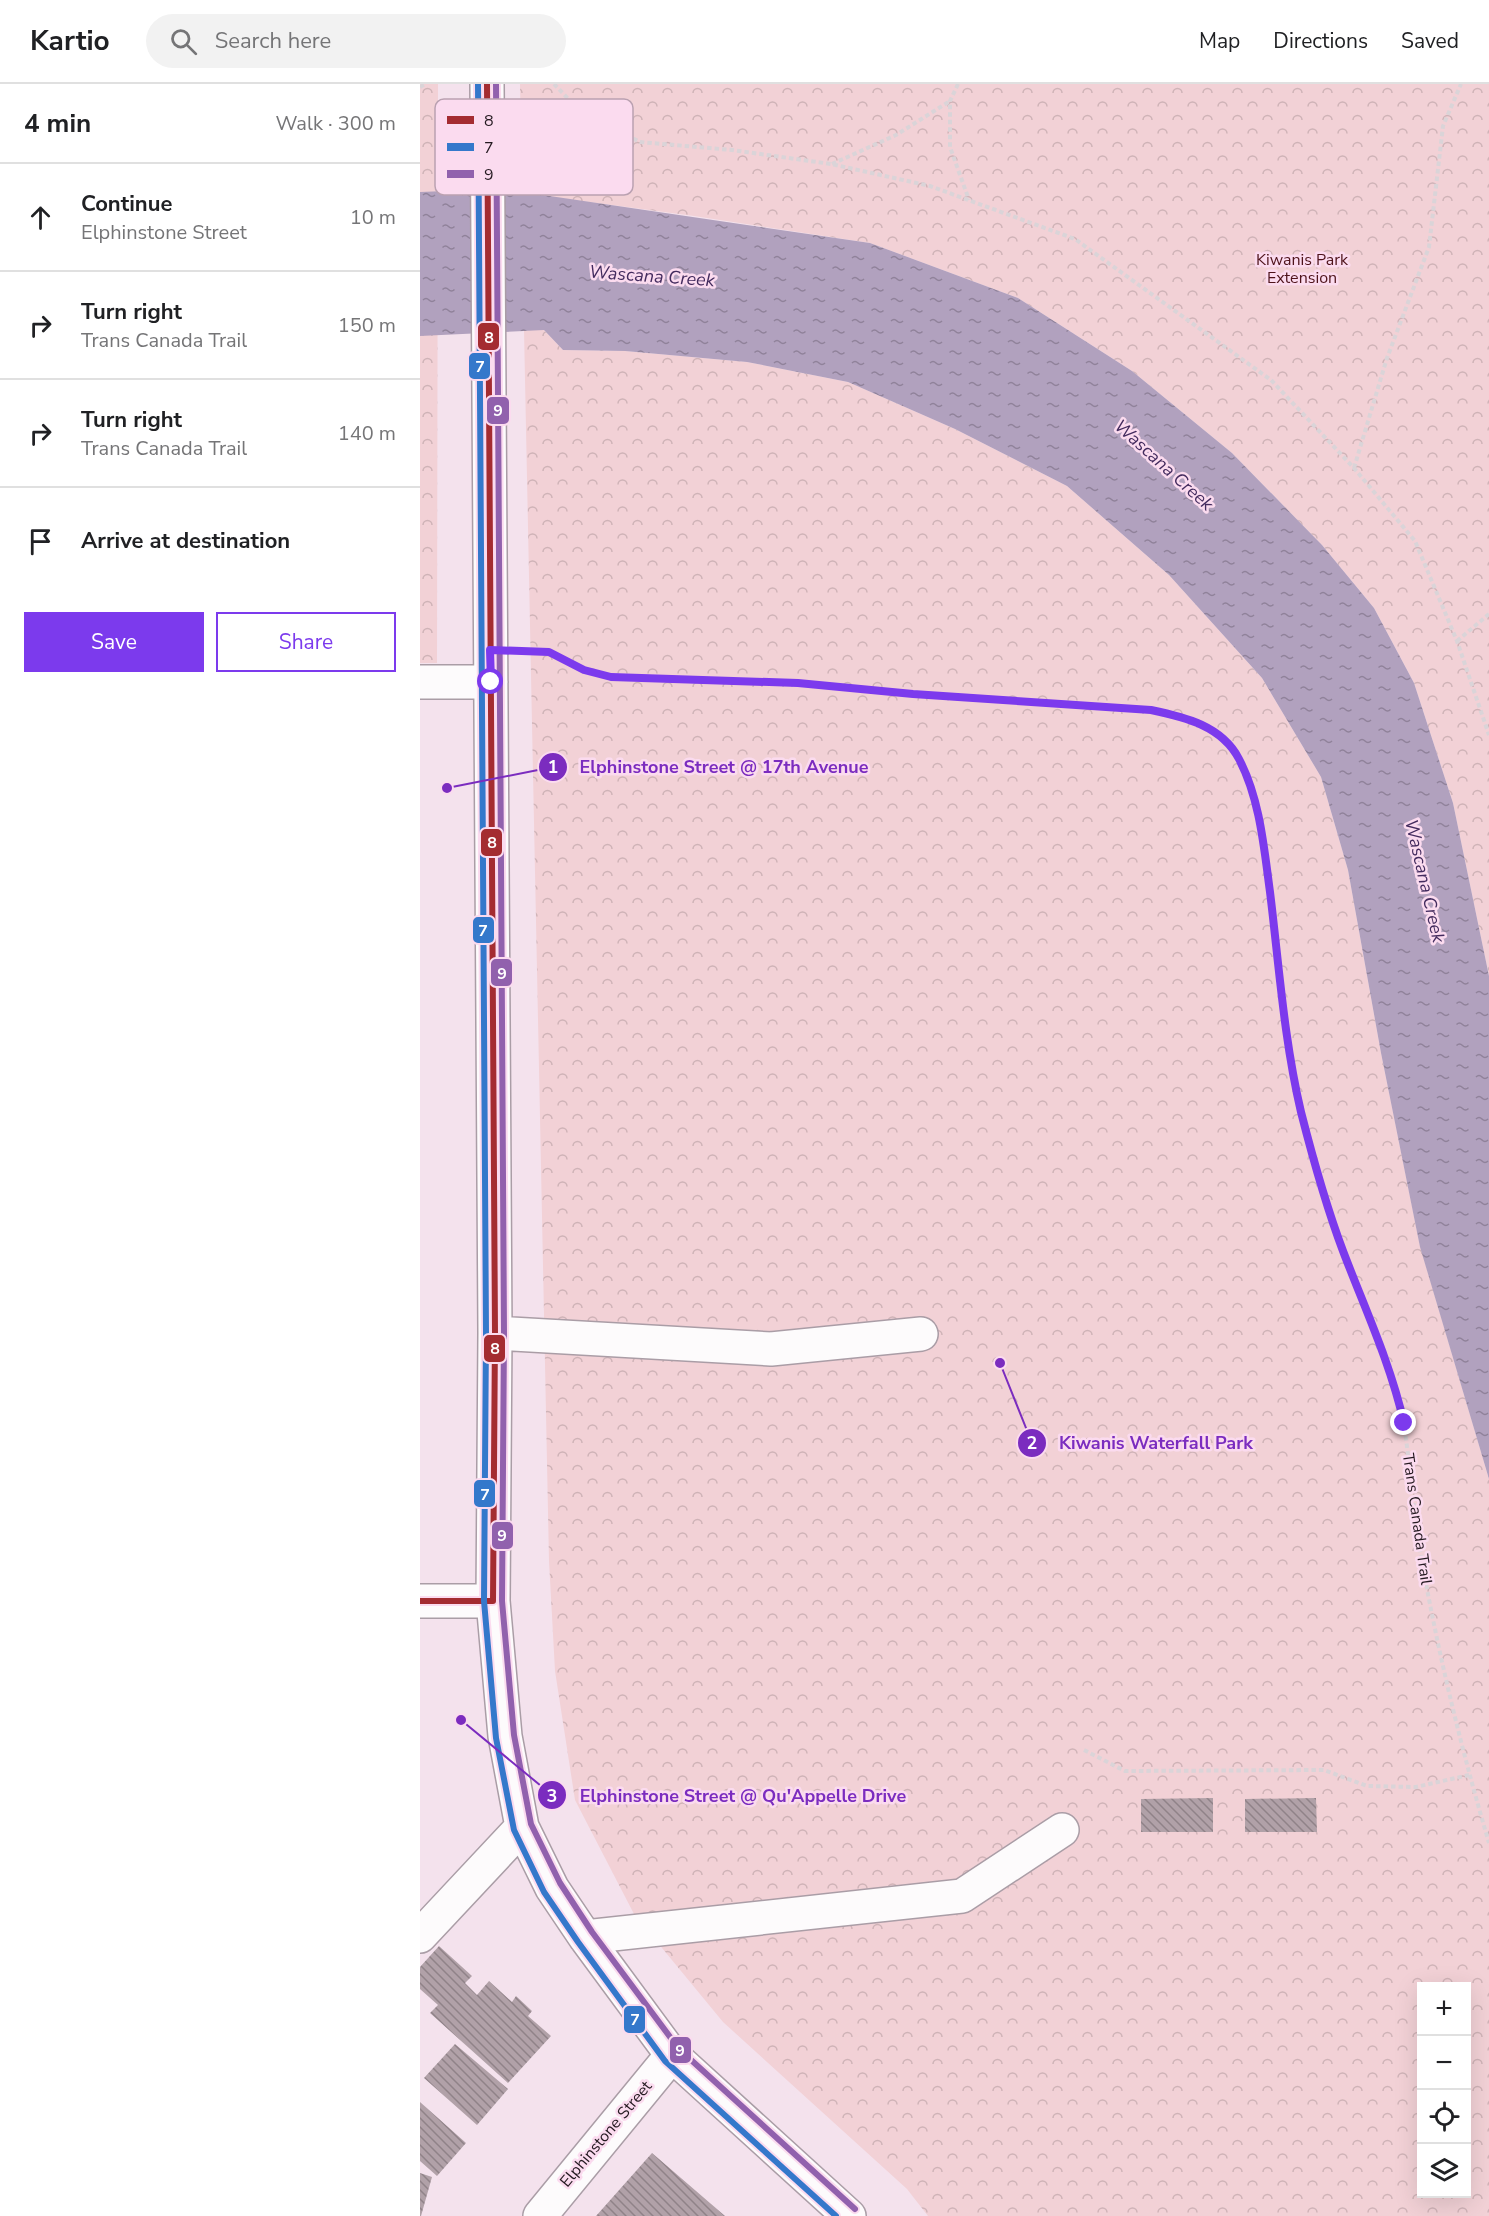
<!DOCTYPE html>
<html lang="en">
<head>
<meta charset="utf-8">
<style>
	:root { --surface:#fff; --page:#f2f2f2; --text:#202124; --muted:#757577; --line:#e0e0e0; --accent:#7c3aed }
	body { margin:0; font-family:"Nunito Sans",sans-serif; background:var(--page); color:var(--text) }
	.controls { position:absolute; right:18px; bottom:18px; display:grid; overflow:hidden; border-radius:0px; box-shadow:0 6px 24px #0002 }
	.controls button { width:54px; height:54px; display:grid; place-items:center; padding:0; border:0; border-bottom:2px solid var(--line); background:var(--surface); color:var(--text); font:30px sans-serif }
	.stop { position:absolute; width:18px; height:18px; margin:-14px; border:4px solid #7c3aed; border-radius:50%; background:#fff }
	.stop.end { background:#7c3aed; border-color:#fff; box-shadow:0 2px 6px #0008 }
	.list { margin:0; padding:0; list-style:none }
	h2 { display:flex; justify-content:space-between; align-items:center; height:78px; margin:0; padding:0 24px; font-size:26px }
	h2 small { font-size:20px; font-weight:400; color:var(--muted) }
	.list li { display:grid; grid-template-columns:39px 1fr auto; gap:18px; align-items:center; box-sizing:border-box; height:108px; padding:0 24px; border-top:2px solid var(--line) }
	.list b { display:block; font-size:22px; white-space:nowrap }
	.list p { margin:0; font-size:20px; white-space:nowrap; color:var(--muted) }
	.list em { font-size:20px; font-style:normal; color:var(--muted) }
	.actions { display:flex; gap:12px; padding:18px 24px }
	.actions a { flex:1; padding:14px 0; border:2px solid var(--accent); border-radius:0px; text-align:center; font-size:21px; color:var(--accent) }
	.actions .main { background:var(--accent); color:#fff }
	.icon { flex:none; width:33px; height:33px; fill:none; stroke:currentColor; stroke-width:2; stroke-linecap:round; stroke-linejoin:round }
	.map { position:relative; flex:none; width:1069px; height:2132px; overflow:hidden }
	header { display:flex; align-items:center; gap:36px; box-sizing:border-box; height:84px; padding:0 30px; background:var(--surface); border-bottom:2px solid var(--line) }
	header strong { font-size:28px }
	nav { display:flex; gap:33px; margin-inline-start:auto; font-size:21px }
	.search { width:420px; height:54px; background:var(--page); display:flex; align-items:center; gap:15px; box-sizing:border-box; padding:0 21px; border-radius:33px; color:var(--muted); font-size:22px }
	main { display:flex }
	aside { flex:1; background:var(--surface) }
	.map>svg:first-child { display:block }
	.forest { fill:url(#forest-crowns); fill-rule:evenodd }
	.water { fill:url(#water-ripples) }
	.building { fill:url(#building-back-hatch) }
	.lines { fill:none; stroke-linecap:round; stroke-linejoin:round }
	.minor-casing { stroke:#aa9da6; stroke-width:36 }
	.path { stroke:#dad4d8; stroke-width:4; stroke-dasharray:4.5 3; stroke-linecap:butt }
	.minor { stroke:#fdfbfc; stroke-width:33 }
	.bus-1-casing { stroke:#fbdbef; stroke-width:10 }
	.bus-2-casing { stroke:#fbdbef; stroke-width:10 }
	.bus-3-casing { stroke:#fbdbef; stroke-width:10 }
	.bus-1 { stroke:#a42c31; stroke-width:6 }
	.bus-2 { stroke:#3478cb; stroke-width:6 }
	.bus-3 { stroke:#9161ad; stroke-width:6 }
	.route { stroke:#7c3aed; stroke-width:8 }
	.labels { text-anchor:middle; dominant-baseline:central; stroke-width:5; stroke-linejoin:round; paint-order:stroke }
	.park-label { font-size:16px; fill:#4e131a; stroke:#fbdbef }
	.street-label { font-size:16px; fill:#241920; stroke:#fbdbef }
	.water-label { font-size:18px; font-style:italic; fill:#432b5e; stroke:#fbdbef }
	.key { fill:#fbdbef; stroke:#baa1b1; stroke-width:1.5 }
	.key-label { font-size:16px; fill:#241920 }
	.leader { fill:none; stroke:#7b2cbf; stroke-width:2 }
	.callout-dot { fill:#7b2cbf; stroke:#fbdbef; stroke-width:2 }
	.mark-label { font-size:18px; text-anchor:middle; font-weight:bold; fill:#fff }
	.callout-label { font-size:18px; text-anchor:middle; font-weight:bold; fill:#7b2cbf; stroke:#fbdbef; stroke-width:5; stroke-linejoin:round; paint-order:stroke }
	.line-badge { stroke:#fbdbef; stroke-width:2 }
	.badge-label { font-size:16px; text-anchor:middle; font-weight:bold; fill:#fff }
</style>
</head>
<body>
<header>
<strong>Kartio</strong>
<div class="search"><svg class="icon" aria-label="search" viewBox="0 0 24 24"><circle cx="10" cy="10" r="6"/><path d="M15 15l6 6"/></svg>Search here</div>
<nav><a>Map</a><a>Directions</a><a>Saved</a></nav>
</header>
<main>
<aside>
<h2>4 min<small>Walk · 300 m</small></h2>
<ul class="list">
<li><svg class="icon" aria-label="ahead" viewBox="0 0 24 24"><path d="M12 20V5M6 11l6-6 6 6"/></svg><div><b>Continue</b><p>Elphinstone Street</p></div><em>10 m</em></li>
<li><svg class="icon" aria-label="right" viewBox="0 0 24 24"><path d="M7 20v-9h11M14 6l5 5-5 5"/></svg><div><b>Turn right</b><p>Trans Canada Trail</p></div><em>150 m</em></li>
<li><svg class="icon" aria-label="right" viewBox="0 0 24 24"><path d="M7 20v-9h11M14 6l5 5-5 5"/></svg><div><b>Turn right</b><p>Trans Canada Trail</p></div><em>140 m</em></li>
<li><svg class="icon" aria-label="arrive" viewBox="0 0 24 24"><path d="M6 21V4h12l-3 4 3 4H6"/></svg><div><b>Arrive at destination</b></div></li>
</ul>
<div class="actions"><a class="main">Save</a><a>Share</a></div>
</aside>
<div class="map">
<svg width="1069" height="2132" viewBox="0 0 1069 2132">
	<defs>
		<pattern id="forest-crowns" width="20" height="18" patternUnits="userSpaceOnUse" patternTransform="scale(1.5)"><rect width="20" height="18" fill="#f2d1d6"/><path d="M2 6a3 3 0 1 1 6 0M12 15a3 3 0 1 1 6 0" fill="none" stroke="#cfb3b7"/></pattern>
		<pattern id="water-ripples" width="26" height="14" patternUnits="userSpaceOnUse" patternTransform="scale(1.5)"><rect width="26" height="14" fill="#b1a1be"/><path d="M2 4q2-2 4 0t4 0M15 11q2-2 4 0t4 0" fill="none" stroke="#90829a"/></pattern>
		<pattern id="building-back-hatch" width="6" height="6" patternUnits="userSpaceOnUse" patternTransform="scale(1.5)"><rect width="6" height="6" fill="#b1a1a8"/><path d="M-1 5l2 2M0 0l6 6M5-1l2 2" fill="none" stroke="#908288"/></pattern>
	</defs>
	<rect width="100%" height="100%" fill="#f4e2ed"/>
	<path class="forest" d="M0 0H18L17 579H0Z
		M100 0H1069V892L1033 719 994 599 954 524 902 461 812 369 712 287 598 214 450 159 274 132 102 109Z
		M104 246H124L143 266 205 267 327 278 428 298 535 345 647 402 749 491 842 594 901 693 928 786 961 969 1000 1162 1069 1395V2132H508L487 2105 303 1938 214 1830 155 1716 135 1587 129 1477ZM1002 1902H1046V2110H1002Z"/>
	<path class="water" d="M51 106 123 111 450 159 598 214 712 287 812 369 902 461 954 524 994 599 1033 719 1069 892V1395L1000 1163 961 969 928 786 901 693 842 594 749 491 647 402 535 345 428 298 327 278 205 267 143 266 124 246 0 252V108Z"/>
	<path class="building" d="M793 1714V1748H721V1715Z
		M896 1714 897 1748H825V1715Z
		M19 1862 52 1892 45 1899 57 1911 69 1897 92 1918 96 1912 112 1927 108 1932 131 1952 88 1999 10 1929 18 1921 0 1905V1883Z
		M35 1960 88 2005 57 2041 4 1994Z
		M0 2018 46 2059 17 2092 0 2077Z
		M232 2069 305 2132H176Z
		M0 2089 12 2093 1 2132H0Z"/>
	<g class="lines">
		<defs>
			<path id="minor" d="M67 0 75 1249 73 1517 85 1652 102 1743 132 1804 165 1853 252 1971 429 2132
				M0 598H71
				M75 1249 351 1265 501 1250
				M0 1517H73
				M0 1852 102 1743
				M165 1853 542 1812 642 1746
				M120 2132 252 1971"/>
		</defs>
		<use href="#minor" class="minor-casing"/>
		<path class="path" d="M134 0 162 29 220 58 312 66 411 80 510 102 655 155 851 296 934 384 995 457 1037 557 1069 651
			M538 0 530 17V63L549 116
			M0 3 5 0
			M412 80 476 51 530 17
			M934 384 967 274 1009 163 1023 42 1041 0
			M1037 557 1069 530
			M103 567 129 568 164 587 191 593 378 599 493 610 731 626C765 634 801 642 819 675 842 715 845 767 850 812 859 883 865 955 880 1024 891 1074 906 1124 925 1171 942 1214 964 1258 976 1303 990 1358 991 1416 1001 1472 1018 1569 1041 1664 1069 1759
			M664 1666 705 1687 904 1686 947 1702 996 1703 1049 1691"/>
		<use href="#minor" class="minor"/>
		<defs>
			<path id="bus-1" d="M67 0 75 1249 73 1517
				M0 1517H73"/>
			<path id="bus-2" d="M58 0 66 1249 64 1517 76 1654 94 1746 124 1808 158 1858 245 1977 416 2132"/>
			<path id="bus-3" d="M76 0 84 1249 82 1517 94 1651 111 1740 140 1799 172 1848 259 1965 435 2125"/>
		</defs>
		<use href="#bus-1" class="bus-1-casing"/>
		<use href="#bus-2" class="bus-2-casing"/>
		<use href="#bus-3" class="bus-3-casing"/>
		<use href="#bus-1" class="bus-1"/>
		<use href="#bus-2" class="bus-2"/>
		<use href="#bus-3" class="bus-3"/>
	</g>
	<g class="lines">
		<path class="route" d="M71 598 70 566 129 568 164 586 191 593 378 599 493 610 731 626C765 633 802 642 819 675 840 715 844 764 850 808 859 881 864 956 881 1028 893 1075 906 1122 923 1167 945 1225 970 1278 984 1339"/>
	</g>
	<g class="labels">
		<g class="park-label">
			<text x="882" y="176">Kiwanis Park<tspan x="882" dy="18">Extension</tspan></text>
		</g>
		<g class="street-label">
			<text transform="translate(997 1435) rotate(82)">Trans Canada Trail</text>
			<text transform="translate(186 2050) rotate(-50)">Elphinstone Street</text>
		</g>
		<g class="water-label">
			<text transform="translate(232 192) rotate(4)">Wascana Creek</text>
			<text transform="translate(744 381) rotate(42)">Wascana Creek</text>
			<text transform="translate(1005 797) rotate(77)">Wascana Creek</text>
		</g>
	</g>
	<rect x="15" y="15" width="198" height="96" rx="9" class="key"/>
	<rect x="27" y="32" width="27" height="8" fill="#a42c31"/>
	<rect x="27" y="59" width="27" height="8" fill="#3478cb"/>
	<rect x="27" y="86" width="27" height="8" fill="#9161ad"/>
	<g class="key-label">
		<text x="64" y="42">8</text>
		<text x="64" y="69">7</text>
		<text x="64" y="96">9</text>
	</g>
	<path class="leader" d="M27 704L133 683M580 1279L612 1359M41 1636L132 1711"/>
	<g class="callout-dot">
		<circle cx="27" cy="704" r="6"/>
		<circle cx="580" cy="1279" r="6"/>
		<circle cx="41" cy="1636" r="6"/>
		<circle cx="133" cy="683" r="15"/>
		<circle cx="612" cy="1359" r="15"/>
		<circle cx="132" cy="1711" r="15"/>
	</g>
	<g class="mark-label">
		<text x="133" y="689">1</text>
		<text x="612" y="1365">2</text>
		<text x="132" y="1718">3</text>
	</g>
	<g class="callout-label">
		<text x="304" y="689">Elphinstone Street @ 17th Avenue</text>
		<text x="736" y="1365">Kiwanis Waterfall Park</text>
		<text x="323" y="1718">Elphinstone Street @ Qu'Appelle Drive</text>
	</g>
	<g class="line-badge">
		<rect x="57" y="238" width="23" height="29" rx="6" fill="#a42c31"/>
		<rect x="48" y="268" width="23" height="28" rx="6" fill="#3478cb"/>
		<rect x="66" y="312" width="24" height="29" rx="6" fill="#9161ad"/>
		<rect x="60" y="744" width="23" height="29" rx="6" fill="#a42c31"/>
		<rect x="52" y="832" width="23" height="28" rx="6" fill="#3478cb"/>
		<rect x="70" y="874" width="23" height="29" rx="6" fill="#9161ad"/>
		<rect x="63" y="1250" width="23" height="29" rx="6" fill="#a42c31"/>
		<rect x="53" y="1395" width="23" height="29" rx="6" fill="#3478cb"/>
		<rect x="71" y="1437" width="23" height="29" rx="6" fill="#9161ad"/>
		<rect x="203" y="1921" width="23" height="29" rx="6" fill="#3478cb"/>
		<rect x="249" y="1952" width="23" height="28" rx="6" fill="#9161ad"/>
	</g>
	<g class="badge-label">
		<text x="69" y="259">8</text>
		<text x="60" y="288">7</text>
		<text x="78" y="332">9</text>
		<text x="72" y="764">8</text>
		<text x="63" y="852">7</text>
		<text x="82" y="895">9</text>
		<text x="75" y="1270">8</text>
		<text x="65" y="1416">7</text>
		<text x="82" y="1457">9</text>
		<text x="215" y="1941">7</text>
		<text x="260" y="1972">9</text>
	</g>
</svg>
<div class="controls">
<button>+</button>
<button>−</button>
<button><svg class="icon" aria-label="locate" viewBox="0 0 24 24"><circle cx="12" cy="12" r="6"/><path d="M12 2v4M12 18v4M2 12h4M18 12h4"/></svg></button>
<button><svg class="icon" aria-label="layers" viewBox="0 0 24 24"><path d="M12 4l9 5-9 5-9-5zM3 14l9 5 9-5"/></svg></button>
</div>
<div class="stop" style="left:71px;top:598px"></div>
<div class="stop end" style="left:984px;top:1339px"></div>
</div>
</main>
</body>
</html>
